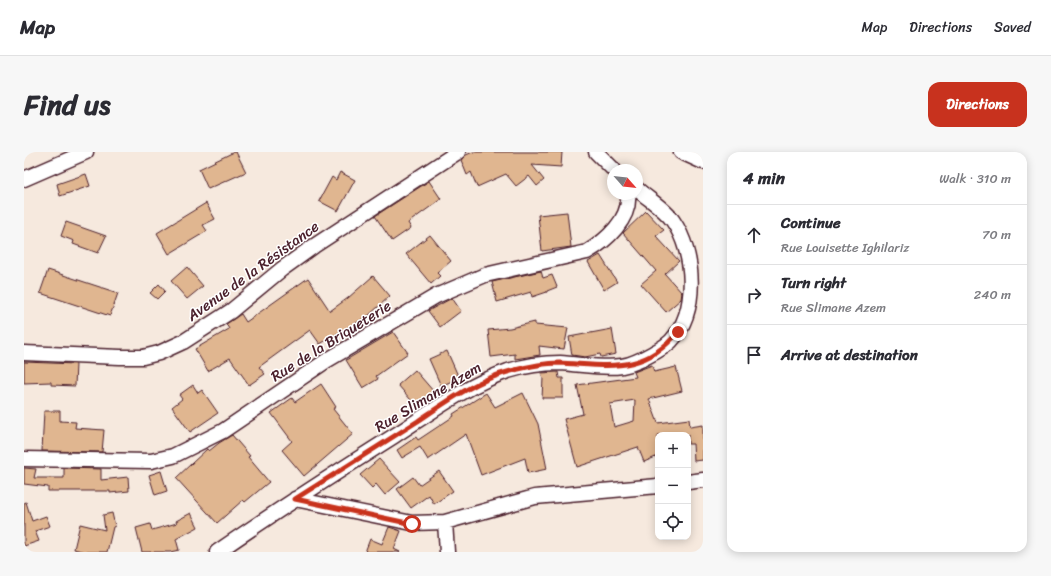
<!DOCTYPE html>
<html lang="en">
<head>
<meta charset="utf-8">
<style>
	:root { --surface:#fff; --page:#f7f7f7; --text:#2b2b33; --muted:#7c7c81; --line:#e1e1e2; --accent:#c8321e }
	body { margin:0; font-family:Sriracha,sans-serif; background:var(--page); color:var(--text) }
	.controls { position:absolute; right:12px; bottom:12px; display:grid; overflow:hidden; border-radius:8px; box-shadow:0 2px 10px #0003 }
	.controls button { width:36px; height:36px; display:grid; place-items:center; padding:0; border:0; border-bottom:1px solid var(--line); background:var(--surface); color:var(--text); font:20px sans-serif }
	.compass { position:absolute; left:583px; top:12px; width:36px; height:36px; border-radius:50%; background:var(--surface); box-shadow:0 2px 10px #0003; rotate:117deg }
	.stop { position:absolute; width:12px; height:12px; margin:-9px; border:3px solid #c8321e; border-radius:50%; background:#fff }
	.stop.end { background:#c8321e; border-color:#fff; box-shadow:0 1px 4px #0008 }
	.list { margin:0; padding:0; list-style:none }
	h2 { display:flex; justify-content:space-between; align-items:center; height:52px; margin:0; padding:0 16px; font-size:17px }
	h2 small { font-size:13px; font-weight:400; color:var(--muted) }
	.list li { display:grid; grid-template-columns:26px 1fr auto; gap:12px; align-items:center; box-sizing:border-box; height:60px; padding:0 16px; border-top:1px solid var(--line) }
	.list b { display:block; font-size:15px; white-space:nowrap }
	.list p { margin:0; font-size:13px; white-space:nowrap; color:var(--muted) }
	.list em { font-size:13px; font-style:normal; color:var(--muted) }
	.icon { flex:none; width:22px; height:22px; fill:none; stroke:currentColor; stroke-width:2; stroke-linecap:round; stroke-linejoin:round }
	.map { position:relative; flex:none; width:679px; height:400px; overflow:hidden; border-radius:12px }
	header { display:flex; align-items:center; gap:24px; box-sizing:border-box; height:56px; padding:0 20px; background:var(--surface); border-bottom:1px solid var(--line) }
	header strong { font-size:19px }
	nav { display:flex; gap:22px; margin-inline-start:auto; font-size:14px }
	.intro { display:flex; align-items:center; justify-content:space-between; box-sizing:border-box; height:96px; padding:0 24px }
	h1 { margin:0; font-size:28px }
	.button { padding:10px 18px; border-radius:12px; background:var(--accent); color:#fff; font-size:14px; font-weight:700 }
	main { display:flex; gap:24px; padding:0 24px }
	aside { flex:1; background:var(--surface); border-radius:12px; box-shadow:0 2px 10px #0003 }
	.map>svg:first-child { display:block }
	.building { fill:#e0b690; stroke:#4a1f2b; fill-rule:evenodd }
	.lines { fill:none; stroke-linecap:round; stroke-linejoin:round }
	.minor-casing { stroke:#4a1f2b; stroke-width:17 }
	.minor { stroke:#fff; stroke-width:14 }
	.route { stroke:#c8321e; stroke-width:5 }
	.labels { text-anchor:middle; dominant-baseline:central; stroke-width:3; stroke-linejoin:round; paint-order:stroke }
	.street-label { font-size:15px; fill:#4a1f2b; stroke:#fff }
</style>
</head>
<body>
<header>
<strong>Map</strong>
<nav><a>Map</a><a>Directions</a><a>Saved</a></nav>
</header>
<div class="intro"><h1>Find us</h1><a class="button">Directions</a></div>
<main>
<div class="map">
<svg width="679" height="400" viewBox="0 0 679 400">
	<rect width="100%" height="100%" fill="#f6e9de"/>
	<filter id="ink" filterUnits="userSpaceOnUse"><feTurbulence type="fractalNoise" baseFrequency=".025" numOctaves="2"/><feDisplacementMap in="SourceGraphic" scale="8" xChannelSelector="R" yChannelSelector="G"/><feConvolveMatrix kernelMatrix="1 2 1 2 8 2 1 2 1" color-interpolation-filters="sRGB"/></filter>
	<g filter="url(#ink)">
		<path class="building" d="M210 0H212L222 20 184 37 175 17Z
			M449 0H538L537 15 508 13 520 28 513 34 505 24 492 34 482 22 453 35 447 20 443 23 437 8 442 3Z
			M316 20 331 28 314 59 295 49 308 25 312 28Z
			M62 22 66 34 36 44 33 32Z
			M405 29 417 47 384 71 387 76 368 89 351 64Z
			M182 51 191 67 179 73 183 79 145 102 133 81Z
			M622 59 640 78 632 84 655 109 641 122 658 141 657 147 642 160 617 132 632 119 599 81Z
			M543 60 547 95 518 99 514 63Z
			M42 70 82 84 74 101 49 92 50 89 37 84Z
			M406 83 427 109 413 121 416 124 407 132 382 102Z
			M576 103 593 130 580 138 564 110Z
			M163 115 179 134 163 147 147 129Z
			M24 118 94 141 86 164 16 141Z
			M517 119 519 126 528 123 533 135 523 139V140L508 145 507 140 473 150 468 130Z
			M349 124 366 144 344 164 296 192 286 178 235 215 241 222 225 233 206 206 184 219 171 197 205 177 202 172 217 162 222 170 284 126 306 159 324 146Z
			M135 132 141 139 133 147 126 141Z
			M428 146 437 159 416 175 404 159Z
			M511 170V173L544 176 540 197 515 194 516 203 491 207V202L467 205 464 178 486 176Z
			M588 177 592 202 577 205 576 202 561 205 548 203 545 185Z
			M369 180 384 201 352 224 354 227 339 236 322 208Z
			M423 199 435 226 417 234 405 207Z
			M0 210 52 212 51 234 27 233V230L0 231Z
			M628 213 630 220 652 215 658 239 625 247 634 271 665 267 666 275 679 273V308L670 309 669 292H664V283H634V304L620 310 614 295 553 315 540 267 559 262 553 233 612 225 610 220ZM611 248 610 269 590 275 586 252Z
			M391 218 410 240 393 255 374 233Z
			M534 220 535 226H539V246H518L519 226 517 221Z
			M297 232 312 255 309 257 329 282 280 324 258 298 268 289 247 261 268 246 271 250Z
			M169 233 174 241 178 238 194 261 166 280 148 255 158 247 155 243Z
			M462 241 471 255 499 241 514 272 523 317 504 321 501 306 457 323 442 282 404 308 396 295 378 306 373 298 392 285 394 288 430 264 429 262Z
			M20 259H36V269L52 270 51 276 80 278 78 300 18 299Z
			M208 283 226 304 224 305 245 330 221 350 219 348 193 371 152 326 183 297 185 299 195 291Z
			M355 307 376 330 361 343 352 332 348 336 336 323Z
			M0 316 12 317 10 326H40V316L77 317V328L104 325 105 339 86 341V339H24V335L0 332Z
			M137 319 143 339 131 343 125 323Z
			M415 319 429 339 410 352 405 343 387 356 373 337 389 325 395 333Z
			M2 350 8 369 22 364 26 374 11 379 15 389 0 394V351Z
			M88 361 91 374 89 375 83 400H61L50 397 56 372 81 378 79 363Z
			M167 361 174 375 152 387 155 398 146 400H118L112 376 126 372 128 378 153 371 152 369Z
			M365 375 377 379 370 397 376 400H341L346 387 358 392Z"/>
		<g class="lines">
			<defs>
				<path id="minor" d="M572 0 590 18
					M657 0 679 10
					M0 27 62 0
					M0 201 96 205H119L135 201 159 190 207 159 258 117 290 94 434 0
					M0 307 127 309 149 304 199 279 302 209 412 144 461 123 563 100C582 89 607 67 604 42
					M664 330 679 328
					M271 347 388 371 421 370 423 400
					M421 370 511 345 634 334
					M193 400C251 360 310 322 370 284 406 261 443 233 484 219 500 214 519 211 536 211 556 212 578 217 598 214 611 212 622 205 633 199 638 196 643 193 647 189 675 159 671 101 649 69 641 57 624 47 613 37"/>
			</defs>
			<use href="#minor" class="minor-casing"/>
			<use href="#minor" class="minor"/>
		</g>
	</g>
	<g class="lines" filter="url(#ink)">
		<path class="route" d="M388 372 271 347C312 321 353 295 394 269 422 250 454 227 487 219 502 215 519 211 535 211 583 213 619 223 654 180"/>
	</g>
	<g class="labels">
		<g class="street-label">
			<text transform="translate(229 119) rotate(-36)">Avenue de la Résistance</text>
			<text transform="translate(307 189) rotate(-32)">Rue de la Briqueterie</text>
			<text transform="translate(404 245) rotate(-31)">Rue Slimane Azem</text>
		</g>
	</g>
</svg>
<div class="controls">
<button>+</button>
<button>−</button>
<button><svg class="icon" aria-label="locate" viewBox="0 0 24 24"><circle cx="12" cy="12" r="6"/><path d="M12 2v4M12 18v4M2 12h4M18 12h4"/></svg></button>
</div>
<svg class="compass" viewBox="-18 -18 36 36"><path d="M0-13l5 13h-10z" fill="#e53935"/><path d="M0 13l5-13h-10z" fill="#7c7c81"/></svg>
<div class="stop" style="left:388px;top:372px"></div>
<div class="stop end" style="left:654px;top:180px"></div>
</div>
<aside>
<h2>4 min<small>Walk · 310 m</small></h2>
<ul class="list">
<li><svg class="icon" aria-label="ahead" viewBox="0 0 24 24"><path d="M12 20V5M6 11l6-6 6 6"/></svg><div><b>Continue</b><p>Rue Louisette Ighilariz</p></div><em>70 m</em></li>
<li><svg class="icon" aria-label="right" viewBox="0 0 24 24"><path d="M7 20v-9h11M14 6l5 5-5 5"/></svg><div><b>Turn right</b><p>Rue Slimane Azem</p></div><em>240 m</em></li>
<li><svg class="icon" aria-label="arrive" viewBox="0 0 24 24"><path d="M6 21V4h12l-3 4 3 4H6"/></svg><div><b>Arrive at destination</b></div></li>
</ul>
</aside>
</main>
</body>
</html>
